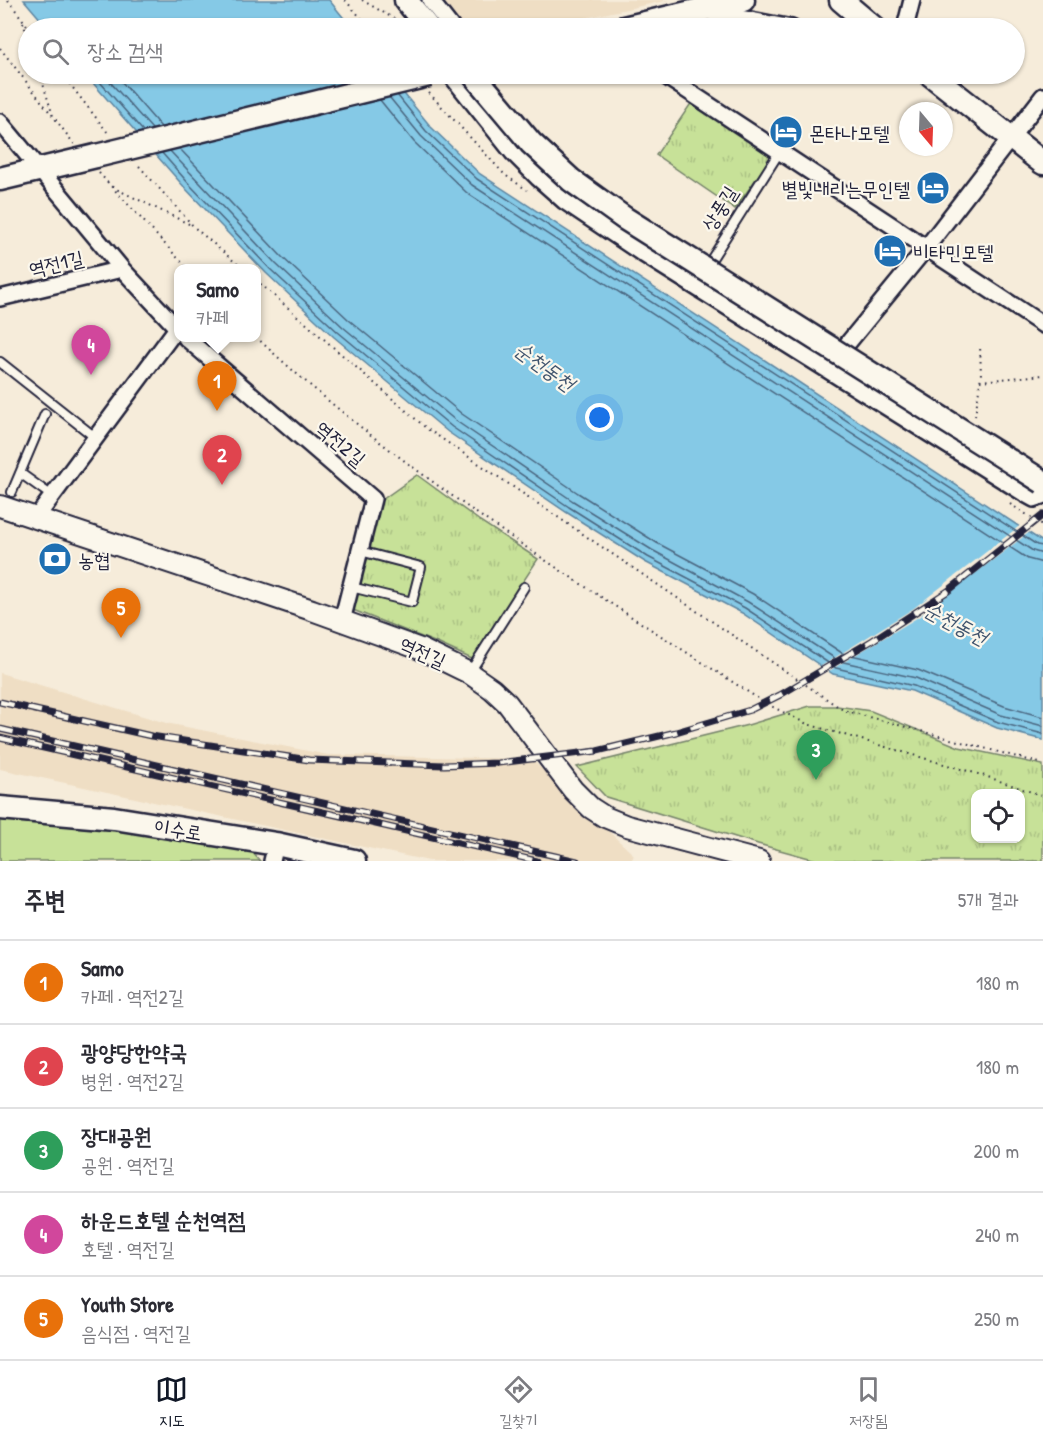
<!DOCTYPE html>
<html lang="ko">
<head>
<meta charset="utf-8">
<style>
	:root { --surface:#fff; --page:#f2f2f3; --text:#2b2b33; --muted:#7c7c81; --line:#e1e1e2; --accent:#111827 }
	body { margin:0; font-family:"Patrick Hand","Poor Story",sans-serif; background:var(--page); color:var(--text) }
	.controls { position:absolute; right:18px; bottom:18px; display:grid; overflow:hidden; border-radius:12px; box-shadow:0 2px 4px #0004 }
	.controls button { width:54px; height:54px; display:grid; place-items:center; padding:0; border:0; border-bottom:2px solid var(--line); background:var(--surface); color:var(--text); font:30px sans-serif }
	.compass { position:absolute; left:899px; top:102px; width:54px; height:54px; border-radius:50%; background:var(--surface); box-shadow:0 2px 4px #0004; rotate:161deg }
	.you { position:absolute; left:600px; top:418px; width:21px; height:21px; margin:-15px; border:4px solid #fff; border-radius:50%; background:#1a73e8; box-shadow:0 0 0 9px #1a73e833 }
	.badge { display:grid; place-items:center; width:39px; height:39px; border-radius:50%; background:var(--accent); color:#fff; font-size:20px; font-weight:700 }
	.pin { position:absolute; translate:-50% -50px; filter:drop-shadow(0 2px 3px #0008) }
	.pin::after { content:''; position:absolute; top:32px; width:21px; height:18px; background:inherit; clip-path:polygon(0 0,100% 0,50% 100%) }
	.popup { position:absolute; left:174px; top:264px; width:87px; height:78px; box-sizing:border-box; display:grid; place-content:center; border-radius:12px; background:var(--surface); filter:drop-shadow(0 2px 4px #0005); font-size:20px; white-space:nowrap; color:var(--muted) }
	.popup b { font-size:22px; color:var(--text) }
	.popup::after { content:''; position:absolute; left:50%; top:100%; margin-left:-12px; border:12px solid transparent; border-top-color:var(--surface) }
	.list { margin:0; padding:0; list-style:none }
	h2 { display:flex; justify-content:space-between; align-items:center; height:78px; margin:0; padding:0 24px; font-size:26px }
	h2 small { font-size:20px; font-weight:400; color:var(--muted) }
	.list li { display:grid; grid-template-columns:39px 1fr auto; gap:18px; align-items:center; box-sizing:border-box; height:84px; padding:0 24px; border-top:2px solid var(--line) }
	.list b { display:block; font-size:22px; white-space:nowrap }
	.list p { margin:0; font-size:20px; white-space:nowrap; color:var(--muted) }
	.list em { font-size:20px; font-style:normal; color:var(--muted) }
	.icon { flex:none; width:33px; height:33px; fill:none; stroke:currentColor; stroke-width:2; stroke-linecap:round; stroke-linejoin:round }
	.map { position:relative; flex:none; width:1043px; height:861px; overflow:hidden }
	.search { position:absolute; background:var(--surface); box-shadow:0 2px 4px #0004; left:18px; right:18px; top:18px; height:66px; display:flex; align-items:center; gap:15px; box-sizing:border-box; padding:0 21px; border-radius:33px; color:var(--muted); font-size:22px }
	.sheet { height:498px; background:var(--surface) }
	nav { display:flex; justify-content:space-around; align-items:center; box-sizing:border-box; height:84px; border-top:2px solid var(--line); background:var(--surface); font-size:16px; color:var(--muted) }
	nav a { display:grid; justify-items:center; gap:3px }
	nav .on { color:var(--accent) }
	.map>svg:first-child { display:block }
	.built { fill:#efdec4 }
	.green { fill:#c7e198; stroke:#74826a; stroke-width:1.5 }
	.park { fill:url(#park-tufts); stroke:#74826a; stroke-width:1.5; fill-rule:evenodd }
	.water { fill:#85c9e6; stroke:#5d86a2; stroke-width:1.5 }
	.pier { fill:#f6ecda }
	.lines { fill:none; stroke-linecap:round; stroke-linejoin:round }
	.shore { stroke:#4a657f; stroke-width:1.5 }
	.service-casing { stroke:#22223b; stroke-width:12 }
	.minor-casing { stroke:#22223b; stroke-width:20 }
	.tertiary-casing { stroke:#22223b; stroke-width:24 }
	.secondary-casing { stroke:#22223b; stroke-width:27 }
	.path { stroke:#22223b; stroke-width:2; stroke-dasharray:1.5 4.5; stroke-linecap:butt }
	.service { stroke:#fbf7ec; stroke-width:8 }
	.minor { stroke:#fbf7ec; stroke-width:15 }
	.tertiary { stroke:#fbf7ec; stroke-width:20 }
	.secondary { stroke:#fbf7ec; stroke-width:22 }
	.rail-casing { stroke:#22223b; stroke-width:7 }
	.rail { stroke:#fbf7ec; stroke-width:4.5; stroke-dasharray:14; stroke-linecap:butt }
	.secondary-bridge-casing { stroke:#22223b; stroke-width:27; stroke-linecap:butt }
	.secondary-bridge { stroke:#fbf7ec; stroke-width:22 }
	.labels { text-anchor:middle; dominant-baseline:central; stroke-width:4.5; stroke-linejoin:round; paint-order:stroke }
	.poi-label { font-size:20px; fill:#22223b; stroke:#fbf7ec; text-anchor:start }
	.street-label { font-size:20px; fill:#22223b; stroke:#fbf7ec }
	.water-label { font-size:21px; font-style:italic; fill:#40546e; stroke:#fbf7ec }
</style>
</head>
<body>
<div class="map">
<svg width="1043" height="861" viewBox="0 0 1043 861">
	<defs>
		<pattern id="park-tufts" width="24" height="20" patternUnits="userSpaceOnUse" patternTransform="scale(1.5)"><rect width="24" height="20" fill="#c7e198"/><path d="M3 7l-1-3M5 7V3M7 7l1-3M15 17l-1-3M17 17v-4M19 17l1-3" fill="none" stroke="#abc184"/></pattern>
	</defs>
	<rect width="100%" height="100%" fill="#f6ecda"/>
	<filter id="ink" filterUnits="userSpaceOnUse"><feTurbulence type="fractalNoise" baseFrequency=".0167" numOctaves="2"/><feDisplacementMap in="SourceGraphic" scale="12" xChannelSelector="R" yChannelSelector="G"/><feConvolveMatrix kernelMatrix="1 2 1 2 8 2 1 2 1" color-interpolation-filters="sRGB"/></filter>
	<g filter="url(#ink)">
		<path class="built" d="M439 0H669L537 28H462Z
			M0 673 166 723 328 755 531 759 634 855 631 861H429L0 769Z"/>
		<path class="green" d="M0 820 154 834 251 851 260 861H0Z"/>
		<path class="park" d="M694 99 774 153 735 209 656 155Z
			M417 475 480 521 538 559 472 659 437 643 353 610 379 502Z
			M810 706H837L871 711 959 747 1043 765V861H820L758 844 606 797 577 767 748 725ZM976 794H1020V838H976Z"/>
		<path class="water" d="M24 0H329L352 28H48Z
			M85 74H388L431 127 480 174 1043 542V740L997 728 912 691 833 674 742 613 645 562 566 512 448 432 334 337 266 273 186 189Z"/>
		<path class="pier" d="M1022 524 1031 531 920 616 826 673 818 668 914 608Z"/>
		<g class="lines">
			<path class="shore" d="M93 74 143 131
				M103 74 152 129
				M115 74 161 127
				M398 96 426 131 477 179 1037 545 1043 546
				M390 98 421 136 472 185 1033 551 1043 554
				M380 100 414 142 467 193 1028 559 1043 563
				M180 149 282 257 349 320 462 414 578 493 657 543 753 594 842 653 918 670 1004 706 1043 717
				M170 151 276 264 343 327 456 421 573 501 652 550 748 602 839 661 916 678 1001 715 1043 726
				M162 153 190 185 270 269 338 332 452 427 569 507 648 557 745 608 836 668 914 686 998 722 1043 734"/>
			<defs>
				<path id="service" d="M706 266 711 260 780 151
					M0 362 96 438
					M20 473 52 496
					M12 492 45 414
					M351 587 412 602 421 567 360 551
					M470 672 524 587"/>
				<path id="minor" d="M430 0 452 28
					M708 12 792 28
					M905 28 912 0
					M450 74 513 153 538 178 564 201 643 254 1025 494 1034 499 1043 496
					M662 74 1043 325
					M0 122 122 269 178 329
					M0 298 122 269
					M186 338 373 499 342 621
					M834 360 926 248 1043 96
					M36 518 177 328
					M272 861 276 844"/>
				<path id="tertiary" d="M0 506 312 610 420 649 469 673 492 689 507 703 573 790 591 808 605 817 627 826 759 861"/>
				<path id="secondary" d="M406 0 428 28
					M841 0 874 28
					M624 28 743 0
					M930 74 1043 163
					M0 179 96 156
					M0 808 114 818 276 844 354 861"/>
			</defs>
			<use href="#service" class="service-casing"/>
			<use href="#minor" class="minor-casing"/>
			<use href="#tertiary" class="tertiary-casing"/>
			<use href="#secondary" class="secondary-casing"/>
			<path class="path" d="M8 0 29 28
				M345 0 370 28
				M362 0 398 21
				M23 22 28 38
				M0 48 52 115
				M40 74 53 116 74 144
				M62 74 108 133
				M429 93 505 175 527 190
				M139 166 195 228 242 268
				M99 173 187 268
				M112 187 193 226
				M256 280 426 428 843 710 1043 764
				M256 337C410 481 590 589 765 703L807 724 985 776 1043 796
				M980 381 1043 375
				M975 416 981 376 980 345
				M1010 504 1043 525"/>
			<use href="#service" class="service"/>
			<use href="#minor" class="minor"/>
			<use href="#tertiary" class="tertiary"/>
			<use href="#secondary" class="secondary"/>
			<defs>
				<path id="rail" d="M0 702 151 736 309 760 444 765 498 763 597 751 676 732 750 710 780 695 873 640 948 591 1043 515
					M0 729 577 861
					M0 738 537 861"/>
			</defs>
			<use href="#rail" class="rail-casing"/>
			<use href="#rail" class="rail"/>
			<defs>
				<path id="secondary-bridge" d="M473 74 531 143 571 180 624 218 1043 482
					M96 156 429 75"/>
			</defs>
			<use href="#secondary-bridge" class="secondary-bridge-casing"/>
			<use href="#secondary-bridge" class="secondary-bridge"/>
		</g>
	</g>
	<defs>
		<symbol id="hotel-disc" viewBox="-11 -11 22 22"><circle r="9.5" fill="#1f6fb2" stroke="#fbf7ec"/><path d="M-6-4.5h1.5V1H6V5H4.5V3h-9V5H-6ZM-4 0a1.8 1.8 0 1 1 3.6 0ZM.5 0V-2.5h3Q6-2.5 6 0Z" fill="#fff"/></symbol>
		<symbol id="bank-disc" viewBox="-11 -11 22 22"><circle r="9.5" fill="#1f6fb2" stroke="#fbf7ec"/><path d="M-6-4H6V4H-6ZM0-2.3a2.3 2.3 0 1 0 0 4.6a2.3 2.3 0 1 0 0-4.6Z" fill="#fff"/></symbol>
	</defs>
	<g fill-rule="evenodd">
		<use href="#hotel-disc" x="767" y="113" width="38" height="38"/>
		<use href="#hotel-disc" x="914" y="169" width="38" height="38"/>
		<use href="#hotel-disc" x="871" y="232" width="38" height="38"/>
		<use href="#bank-disc" x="36" y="540" width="38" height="38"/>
	</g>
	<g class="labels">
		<g class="poi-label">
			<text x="809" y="132">몬타나모텔</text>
			<text x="910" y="188" text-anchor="end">별빛내리는무인텔</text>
			<text x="913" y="251">비타민모텔</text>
			<text x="78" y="559">농협</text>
		</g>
		<g class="street-label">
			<text transform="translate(719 208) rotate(-58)">상풍길</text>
			<text transform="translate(56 263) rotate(-13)">역전1길</text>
			<text transform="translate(341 443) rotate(40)">역전2길</text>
			<text transform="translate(423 652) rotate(24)">역전길</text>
			<text transform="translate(178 829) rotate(9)">이수로</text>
		</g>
		<g class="water-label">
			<text transform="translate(545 366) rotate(36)">순천동천</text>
			<text transform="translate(956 623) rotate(28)">순천동천</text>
		</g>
	</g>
</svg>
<div class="controls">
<button><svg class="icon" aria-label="locate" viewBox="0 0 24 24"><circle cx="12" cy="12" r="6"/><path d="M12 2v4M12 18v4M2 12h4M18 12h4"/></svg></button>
</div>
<svg class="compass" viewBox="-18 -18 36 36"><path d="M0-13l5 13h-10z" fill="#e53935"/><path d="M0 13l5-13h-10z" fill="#7c7c81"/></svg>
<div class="you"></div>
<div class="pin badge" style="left:217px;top:411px;background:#e8710a">1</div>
<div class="popup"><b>Samo</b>카페</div>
<div class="pin badge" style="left:222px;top:485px;background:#e0444e">2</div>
<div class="pin badge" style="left:816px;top:780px;background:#2e9e5b">3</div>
<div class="pin badge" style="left:91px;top:375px;background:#d1479c">4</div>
<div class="pin badge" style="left:121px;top:638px;background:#e8710a">5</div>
<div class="search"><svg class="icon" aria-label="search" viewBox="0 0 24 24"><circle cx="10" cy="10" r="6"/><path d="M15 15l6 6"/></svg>장소 검색</div>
</div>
<section class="sheet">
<h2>주변<small>5개 결과</small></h2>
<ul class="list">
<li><span class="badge" style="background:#e8710a">1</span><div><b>Samo</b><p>카페 · 역전2길</p></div><em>180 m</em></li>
<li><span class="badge" style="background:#e0444e">2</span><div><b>광양당한약국</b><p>병원 · 역전2길</p></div><em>180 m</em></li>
<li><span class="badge" style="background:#2e9e5b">3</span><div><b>장대공원</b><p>공원 · 역전길</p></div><em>200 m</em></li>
<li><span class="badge" style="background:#d1479c">4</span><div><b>하운드호텔 순천역점</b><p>호텔 · 역전길</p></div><em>240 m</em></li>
<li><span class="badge" style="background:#e8710a">5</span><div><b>Youth Store</b><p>음식점 · 역전길</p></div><em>250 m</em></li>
</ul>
</section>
<nav>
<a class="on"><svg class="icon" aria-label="map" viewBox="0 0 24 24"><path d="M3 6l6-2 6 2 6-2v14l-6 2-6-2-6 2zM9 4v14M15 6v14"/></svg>지도</a>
<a><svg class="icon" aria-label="directions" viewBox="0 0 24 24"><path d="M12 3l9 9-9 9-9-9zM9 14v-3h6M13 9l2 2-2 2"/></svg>길찾기</a>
<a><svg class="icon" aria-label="saved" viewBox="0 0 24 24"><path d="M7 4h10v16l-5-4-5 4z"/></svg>저장됨</a>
</nav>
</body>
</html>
